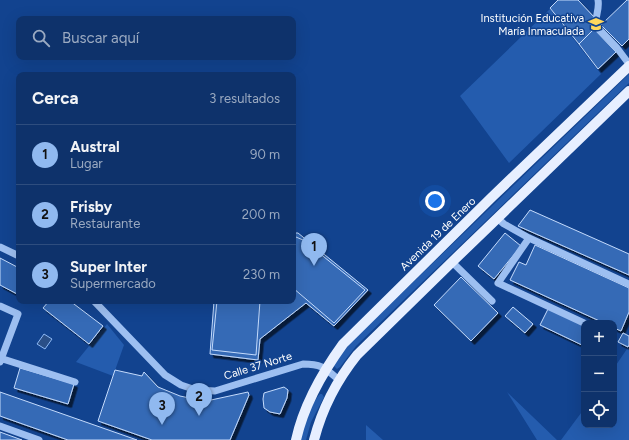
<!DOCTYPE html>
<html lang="es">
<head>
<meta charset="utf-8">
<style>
	:root { --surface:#0e326b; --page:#1c3e73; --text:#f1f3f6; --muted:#9baac1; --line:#2e4d7e; --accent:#90b9f0 }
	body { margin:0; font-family:Figtree,sans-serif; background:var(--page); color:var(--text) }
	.controls { position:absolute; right:12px; bottom:12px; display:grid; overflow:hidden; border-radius:8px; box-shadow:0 4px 16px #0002 }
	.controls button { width:36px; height:36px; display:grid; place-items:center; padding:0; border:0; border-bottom:1px solid var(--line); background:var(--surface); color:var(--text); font:20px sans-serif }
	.you { position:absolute; left:435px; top:201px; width:14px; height:14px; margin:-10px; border:3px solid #fff; border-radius:50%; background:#1a73e8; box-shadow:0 0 0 6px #1a73e833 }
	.badge { display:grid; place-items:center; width:26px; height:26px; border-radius:50%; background:var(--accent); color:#111; font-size:13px; font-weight:700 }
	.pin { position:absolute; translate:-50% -33px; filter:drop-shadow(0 1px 2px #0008) }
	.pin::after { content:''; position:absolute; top:21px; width:14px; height:12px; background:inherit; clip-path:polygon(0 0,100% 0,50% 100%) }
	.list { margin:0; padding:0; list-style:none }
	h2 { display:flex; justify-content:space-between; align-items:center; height:52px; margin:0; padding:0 16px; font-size:17px }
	h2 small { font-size:13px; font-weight:400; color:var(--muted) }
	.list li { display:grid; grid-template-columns:26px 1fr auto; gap:12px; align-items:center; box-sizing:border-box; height:60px; padding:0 16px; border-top:1px solid var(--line) }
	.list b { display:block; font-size:15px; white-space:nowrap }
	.list p { margin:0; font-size:13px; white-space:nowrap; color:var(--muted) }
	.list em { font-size:13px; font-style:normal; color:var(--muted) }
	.icon { flex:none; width:22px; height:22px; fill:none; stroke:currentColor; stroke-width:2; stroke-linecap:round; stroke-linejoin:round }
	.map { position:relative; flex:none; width:629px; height:440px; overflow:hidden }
	.search { position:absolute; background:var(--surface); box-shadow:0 4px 16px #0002; left:16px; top:16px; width:280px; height:44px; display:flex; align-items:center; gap:10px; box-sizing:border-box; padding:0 14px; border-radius:8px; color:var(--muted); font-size:15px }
	.panel { position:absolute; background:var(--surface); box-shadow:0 4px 16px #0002; left:16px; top:72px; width:280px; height:232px; border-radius:8px }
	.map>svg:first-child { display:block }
	.green { fill:#245cae }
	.water { fill:#2a4f87; stroke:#8eb9f5 }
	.building { fill:#366ab6; stroke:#c4dbfc; filter:url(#shadow) }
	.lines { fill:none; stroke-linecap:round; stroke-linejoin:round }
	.minor { stroke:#9dbff1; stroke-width:7 }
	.major { stroke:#e7efff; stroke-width:10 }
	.labels { text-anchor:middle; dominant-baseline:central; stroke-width:3; stroke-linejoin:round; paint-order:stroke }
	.poi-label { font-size:11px; fill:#fff; stroke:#12438f; text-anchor:end }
	.street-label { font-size:11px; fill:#fff; stroke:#12438f }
</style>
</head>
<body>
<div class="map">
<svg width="629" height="440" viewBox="0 0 629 440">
	<defs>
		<filter id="shadow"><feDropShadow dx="3.5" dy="3.5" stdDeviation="0" flood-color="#0009"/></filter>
	</defs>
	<rect width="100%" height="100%" fill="#12438f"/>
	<path class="green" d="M550 9 601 74 509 163 460 96Z
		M629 74V83L356 346 340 367 337 369 334 366V364L352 341Z
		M107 324 124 345 113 376 76 362Z
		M629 346V440H561L584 409V425H614V368Z
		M507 392 557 440H537Z
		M320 394H322L324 397 323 399 311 422 306 440H300C304 427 311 403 320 394Z
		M366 425 383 440H366Z"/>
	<path class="water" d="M44 334 52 339 45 349 37 344Z"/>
	<path class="building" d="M558 0H578L595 18 591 21V27L594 29 579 44 550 8Z
		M627 0H629V39L622 46 601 25Z
		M594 29 616 52 598 69 579 44Z
		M530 210 629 254V275L518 226Z
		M293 233H298L368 290 334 326 306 303 260 339 258 360 210 354 214 301H293Z
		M505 233 521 246 494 279 478 266Z
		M293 237H296L303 240 365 290 334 323 293 288Z
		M535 245 629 288V312L621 331 614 328V323H604L510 280 519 262 526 265Z
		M0 258 19 268V295L0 285Z
		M461 277 498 313 471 341 434 305Z
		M49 301H70L103 326 89 344 43 308Z
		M217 301H260L256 355 212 350Z
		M513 307 533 324 525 333 505 316Z
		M548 309 584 325V346L540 325Z
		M623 333 629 336V345L628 347 618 342Z
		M20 368 74 384 68 404 14 388Z
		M115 370 142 376 144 372 158 387 180 396 194 399 211 400 248 392 249 395 230 440H152L98 421Z
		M284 387 288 390 287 398 280 414 270 412 264 408 263 399 264 393Z
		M0 392 137 440H68L0 416Z
		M0 432 22 440H0Z"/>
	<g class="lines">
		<path class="minor" d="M598 0C600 10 594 19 596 26L617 48 629 64
			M497 218 504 224 529 238 629 284
			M529 238 498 283 584 323
			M0 247 19 256
			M452 262 492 301
			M94 301 165 375 181 385 196 390 215 391 303 364C322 364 325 368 339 380
			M0 306 18 314 0 362
			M0 358 75 382
			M0 426 39 440"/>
		<path class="major" d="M296 440C304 404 322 373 343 344L492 197 629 66
			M314 440C322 409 337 380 357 355L452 262 629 91"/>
	</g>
	<defs>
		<symbol id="university-bare" viewBox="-9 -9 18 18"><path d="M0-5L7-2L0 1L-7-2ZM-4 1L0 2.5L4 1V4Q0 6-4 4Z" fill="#ffd75d" stroke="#12438f" stroke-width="2.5" paint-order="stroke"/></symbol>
	</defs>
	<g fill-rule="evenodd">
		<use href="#university-bare" x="585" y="13" width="22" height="22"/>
	</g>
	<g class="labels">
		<g class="poi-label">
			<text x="584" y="18">Institución Educativa<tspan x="584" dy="13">María Inmaculada</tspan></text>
		</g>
		<g class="street-label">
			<text transform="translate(438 234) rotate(-44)">Avenida 19 de Enero</text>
			<text transform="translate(258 366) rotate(-17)">Calle 37 Norte</text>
		</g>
	</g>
</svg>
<div class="controls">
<button>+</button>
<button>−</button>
<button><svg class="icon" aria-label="locate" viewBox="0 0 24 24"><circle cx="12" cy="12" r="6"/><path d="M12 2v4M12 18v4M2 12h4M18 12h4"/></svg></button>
</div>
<div class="you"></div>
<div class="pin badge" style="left:314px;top:266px">1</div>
<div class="pin badge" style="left:199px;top:416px">2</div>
<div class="pin badge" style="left:162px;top:425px">3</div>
<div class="search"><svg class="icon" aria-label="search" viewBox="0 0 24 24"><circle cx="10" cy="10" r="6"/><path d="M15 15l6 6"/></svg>Buscar aquí</div>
<section class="panel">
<h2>Cerca<small>3 resultados</small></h2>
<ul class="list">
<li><span class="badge">1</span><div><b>Austral</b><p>Lugar</p></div><em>90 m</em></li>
<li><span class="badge">2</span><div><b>Frisby</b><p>Restaurante</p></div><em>200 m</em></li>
<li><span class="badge">3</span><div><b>Super Inter</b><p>Supermercado</p></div><em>230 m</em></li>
</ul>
</section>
</div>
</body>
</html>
